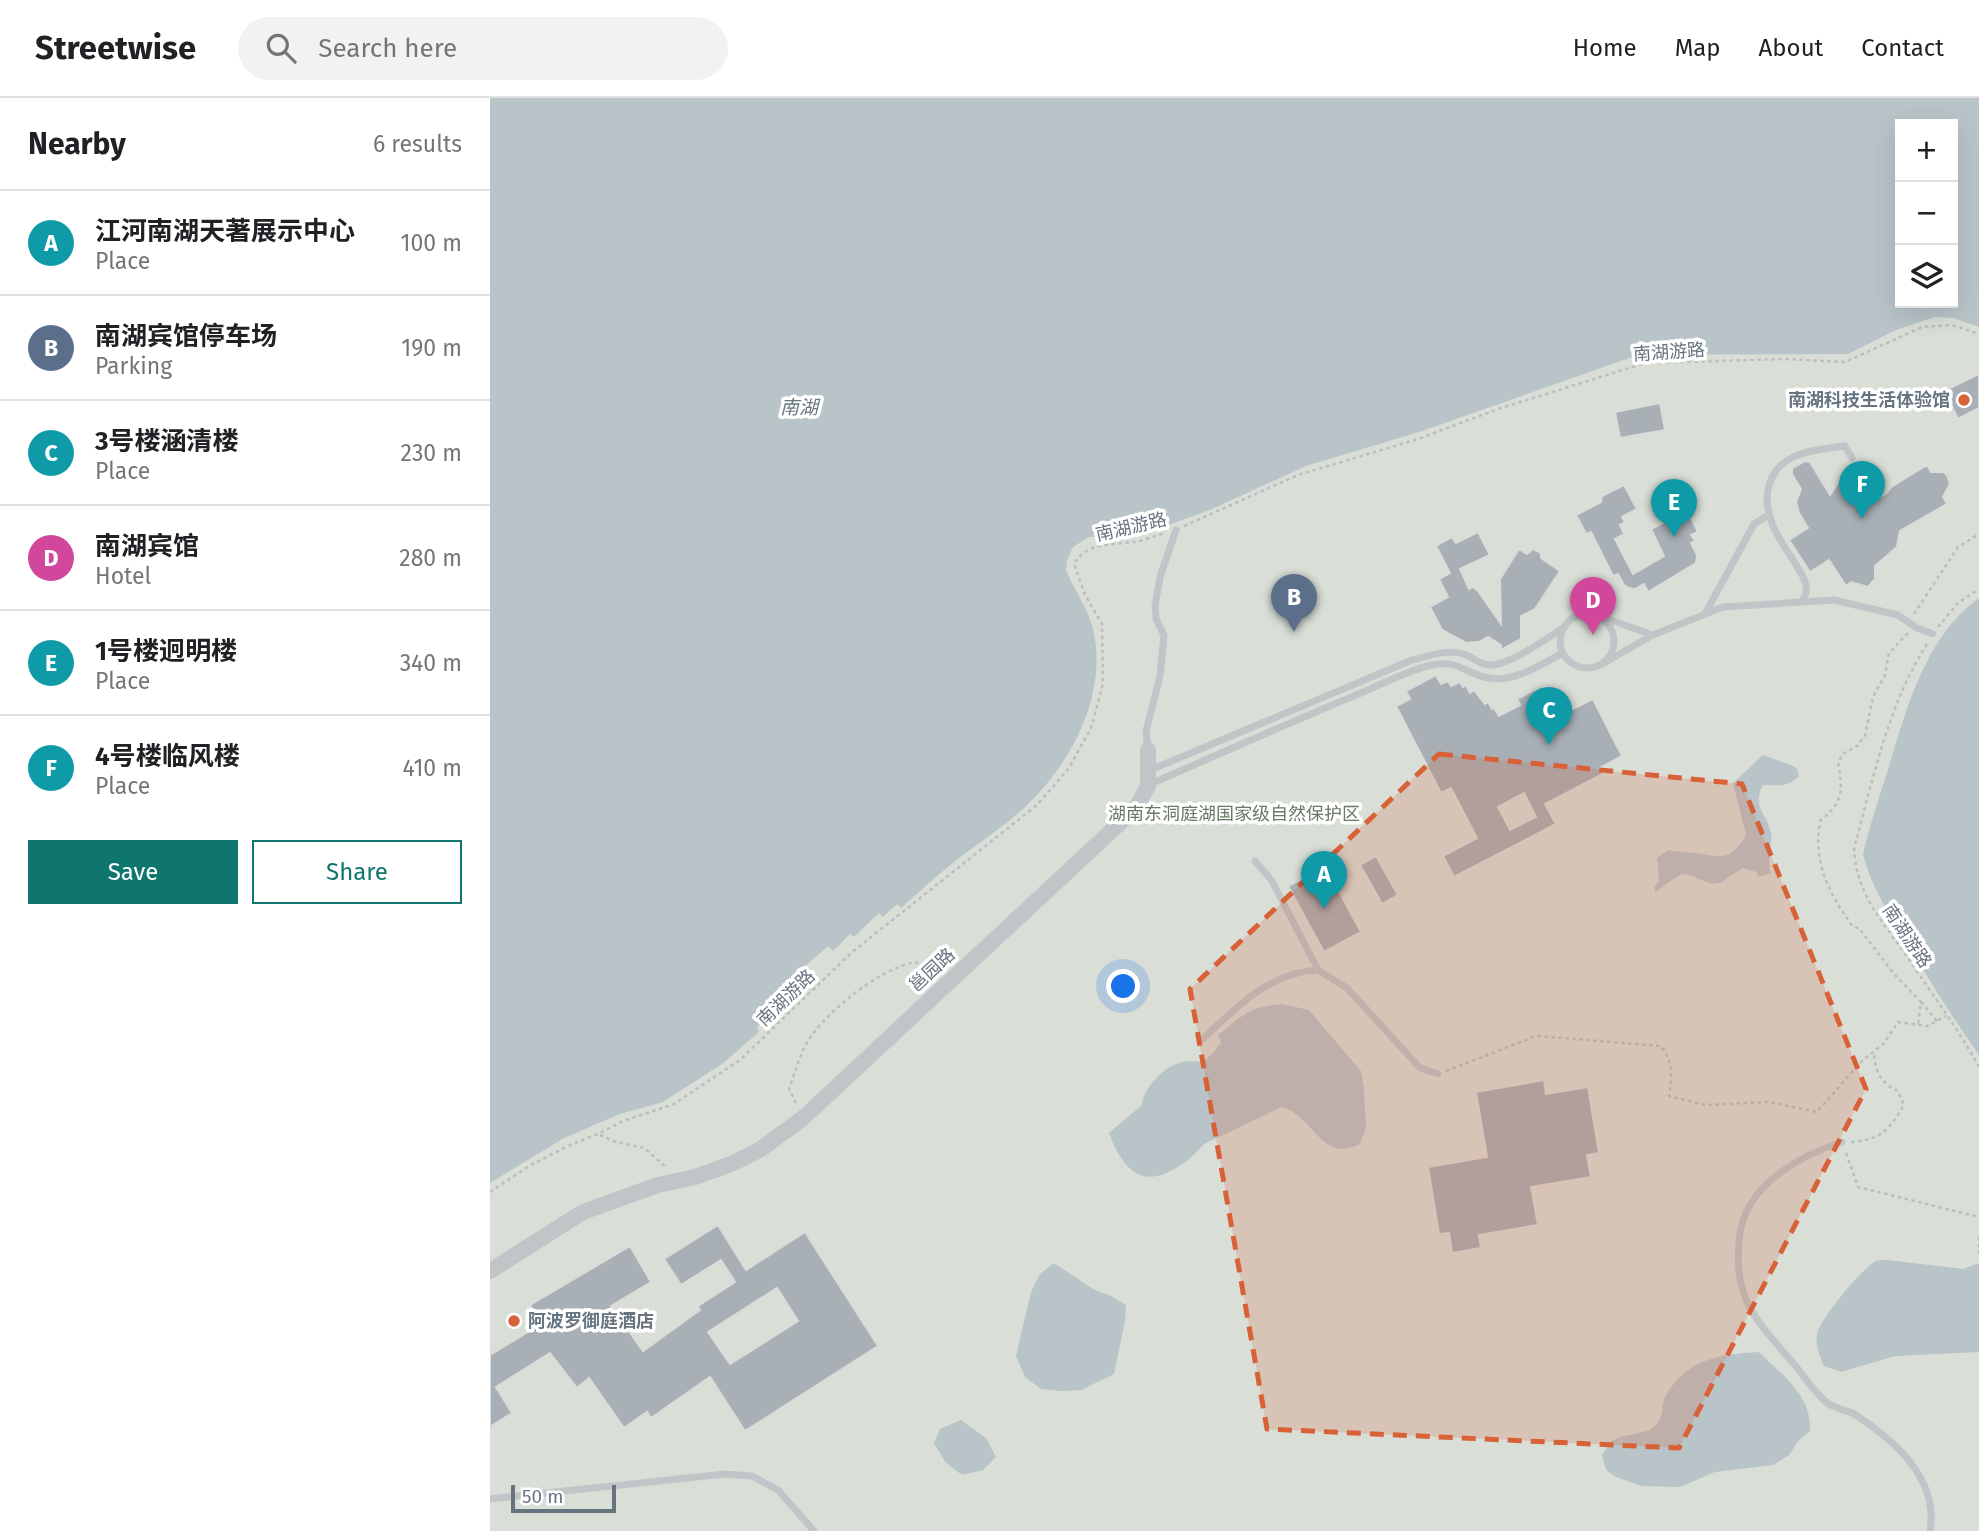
<!DOCTYPE html>
<html lang="en">
<head>
<meta charset="utf-8">
<style>
	:root { --surface:#fff; --page:#f2f2f2; --text:#202124; --muted:#757577; --line:#e0e0e0; --accent:#0f766e }
	body { margin:0; font-family:"Fira Sans","Noto Sans SC",sans-serif; background:var(--page); color:var(--text) }
	.controls { position:absolute; right:21px; top:21px; display:grid; overflow:hidden; border-radius:0px; box-shadow:0 7px 28px #0002 }
	.controls button { width:63px; height:63px; display:grid; place-items:center; padding:0; border:0; border-bottom:2px solid var(--line); background:var(--surface); color:var(--text); font:35px sans-serif }
	.scale { position:absolute; left:21px; bottom:18px; width:105px; box-sizing:border-box; padding-left:7px; border:4px solid #667480; border-top:0; font-size:19px; line-height:24px; white-space:nowrap; color:#667480; -webkit-text-stroke:5px #fff; paint-order:stroke }
	.you { position:absolute; left:634px; top:889px; width:24px; height:24px; margin:-18px; border:5px solid #fff; border-radius:50%; background:#1a73e8; box-shadow:0 0 0 10px #1a73e833 }
	.badge { display:grid; place-items:center; width:46px; height:46px; border-radius:50%; background:var(--accent); color:#fff; font-size:23px; font-weight:700 }
	.pin { position:absolute; translate:-50% -58px; filter:drop-shadow(0 2px 4px #0008) }
	.pin::after { content:''; position:absolute; top:37px; width:24px; height:21px; background:inherit; clip-path:polygon(0 0,100% 0,50% 100%) }
	.list { margin:0; padding:0; list-style:none }
	h2 { display:flex; justify-content:space-between; align-items:center; height:91px; margin:0; padding:0 28px; font-size:30px }
	h2 small { font-size:23px; font-weight:400; color:var(--muted) }
	.list li { display:grid; grid-template-columns:46px 1fr auto; gap:21px; align-items:center; box-sizing:border-box; height:105px; padding:0 28px; border-top:2px solid var(--line) }
	.list b { display:block; font-size:26px; white-space:nowrap }
	.list p { margin:0; font-size:23px; white-space:nowrap; color:var(--muted) }
	.list em { font-size:23px; font-style:normal; color:var(--muted) }
	.actions { display:flex; gap:14px; padding:21px 28px }
	.actions a { flex:1; padding:16px 0; border:2px solid var(--accent); border-radius:0px; text-align:center; font-size:24px; color:var(--accent) }
	.actions .main { background:var(--accent); color:#fff }
	.icon { flex:none; width:38px; height:38px; fill:none; stroke:currentColor; stroke-width:2; stroke-linecap:round; stroke-linejoin:round }
	.map { position:relative; flex:none; width:1489px; height:1433px; overflow:hidden }
	header { display:flex; align-items:center; gap:42px; box-sizing:border-box; height:98px; padding:0 35px; background:var(--surface); border-bottom:2px solid var(--line) }
	header strong { font-size:33px }
	nav { display:flex; gap:38px; margin-inline-start:auto; font-size:24px }
	.search { width:490px; height:63px; background:var(--page); display:flex; align-items:center; gap:18px; box-sizing:border-box; padding:0 24px; border-radius:38px; color:var(--muted); font-size:26px }
	main { display:flex }
	aside { flex:1; background:var(--surface) }
	.map>svg:first-child { display:block }
	.green { fill:#d9ded7; fill-rule:evenodd }
	.water { fill:#b9c4c8; fill-rule:evenodd }
	.building { fill:#a8b0b6; stroke:#dbdbd9; stroke-width:2; fill-rule:evenodd }
	.lines { fill:none; stroke-linecap:round; stroke-linejoin:round }
	.path { stroke:#bbbec0; stroke-width:2.5; stroke-dasharray:3.5 3.5; stroke-linecap:butt }
	.service { stroke:#c0c5c8; stroke-width:7 }
	.tertiary { stroke:#c0c5c8; stroke-width:16 }
	.marked { fill:#d86138; fill-opacity:0.2; stroke:#d86138; stroke-width:5; stroke-dasharray:14 9; stroke-linejoin:round }
	.poi-dot { fill:#d86138; stroke:#fff; stroke-width:2.5 }
	.labels { text-anchor:middle; dominant-baseline:central; stroke-width:7; stroke-linejoin:round; paint-order:stroke }
	.street-label { font-size:18px; fill:#667480; stroke:#fff }
	.poi-label { font-size:18px; font-weight:bold; fill:#667480; stroke:#fff; text-anchor:end }
	.park-label { font-size:18px; fill:#687965; stroke:#fff }
	.water-label { font-size:19px; font-style:italic; fill:#667981; stroke:#fff }
</style>
</head>
<body>
<header>
<strong>Streetwise</strong>
<div class="search"><svg class="icon" aria-label="search" viewBox="0 0 24 24"><circle cx="10" cy="10" r="6"/><path d="M15 15l6 6"/></svg>Search here</div>
<nav><a>Home</a><a>Map</a><a>About</a><a>Contact</a></nav>
</header>
<main>
<aside>
<h2>Nearby<small>6 results</small></h2>
<ul class="list">
<li><span class="badge" style="background:#0f9aa8">A</span><div><b>江河南湖天著展示中心</b><p>Place</p></div><em>100 m</em></li>
<li><span class="badge" style="background:#5c6f8a">B</span><div><b>南湖宾馆停车场</b><p>Parking</p></div><em>190 m</em></li>
<li><span class="badge" style="background:#0f9aa8">C</span><div><b>3号楼涵清楼</b><p>Place</p></div><em>230 m</em></li>
<li><span class="badge" style="background:#d1479c">D</span><div><b>南湖宾馆</b><p>Hotel</p></div><em>280 m</em></li>
<li><span class="badge" style="background:#0f9aa8">E</span><div><b>1号楼迥明楼</b><p>Place</p></div><em>340 m</em></li>
<li><span class="badge" style="background:#0f9aa8">F</span><div><b>4号楼临风楼</b><p>Place</p></div><em>410 m</em></li>
</ul>
<div class="actions"><a class="main">Save</a><a>Share</a></div>
</aside>
<div class="map">
<svg width="1489" height="1433" viewBox="0 0 1489 1433">
	<rect width="100%" height="100%" fill="#f9f9f7"/>
	<path class="green" d="M0 0H1489V1433H0ZM1410 26H1463V205H1410Z"/>
	<path class="water" d="M0 0H1489V229L1463 220 1445 219 1406 232 1358 256 1148 257 929 334 816 368 720 412 675 428 639 438 599 439 583 449 577 462 576 472C585 495 602 515 605 541 614 604 580 666 536 708 514 729 487 746 464 764 445 779 428 795 411 810L407 806 393 819 389 815 364 839 360 836 343 853 338 848 294 887 297 895 283 909 284 915 267 929 269 934 232 966 173 1004 130 1016 74 1040 0 1085ZM1410 26H1463V205H1410Z
		M1489 500V957C1465 923 1443 888 1421 852 1402 821 1382 791 1373 756 1380 726 1390 697 1399 668 1417 609 1436 538 1489 500Z
		M1273 657 1303 668 1307 671 1309 678C1297 690 1288 687 1273 687 1261 710 1277 715 1281 735 1283 747 1276 759 1281 775L1269 779 1266 774 1253 770 1230 785 1222 786 1196 776 1190 777 1165 794 1164 790 1169 782 1167 760 1178 752C1189 754 1201 754 1213 756 1236 761 1243 758 1256 737L1243 685Z
		M792 906 819 912 871 973 874 990 876 1030 870 1046C831 1066 824 1018 792 1009L714 1046C700 1063 665 1091 643 1073 631 1064 624 1048 619 1035L652 1007C653 992 670 973 684 967 693 962 703 963 713 964L723 955 731 945 728 937C753 917 758 909 792 906Z
		M1397 1162 1473 1171 1489 1165V1254L1405 1258 1351 1274 1334 1268C1330 1258 1325 1247 1327 1236 1330 1221 1372 1170 1386 1163 1388 1162 1394 1162 1397 1162Z
		M564 1165 603 1191 621 1198 636 1207 635 1223 624 1276 591 1292 571 1293 551 1291 535 1279 526 1258 541 1194 550 1176Z
		M1269 1254C1292 1277 1322 1297 1320 1333L1309 1342 1299 1357 1283 1367 1225 1374 1190 1389 1152 1388 1126 1379 1116 1372 1112 1357C1114 1354 1118 1347 1121 1344 1133 1334 1154 1339 1166 1327 1174 1319 1171 1306 1176 1297 1197 1261 1230 1256 1269 1254Z
		M471 1322 496 1340 506 1359 493 1372 472 1377 456 1365 444 1345 450 1331Z"/>
	<path class="building" d="M1489 276V310L1468 321 1454 293Z
		M1170 305 1175 332 1130 340 1125 314Z
		M1315 363 1320 364 1340 397 1354 376 1358 380 1368 374 1385 402 1397 395 1401 389 1437 367 1441 374H1453L1457 377 1460 386 1453 399 1457 406 1410 433 1407 449 1385 468V481L1378 489 1361 484 1356 488 1339 462 1320 474 1299 442 1318 430 1309 415 1306 404 1311 391 1302 376V370Z
		M1134 387 1147 411 1132 419 1135 424 1130 427 1134 436 1125 441 1143 476 1174 458 1161 431 1181 421 1177 414 1194 406 1208 434 1201 437 1205 443 1201 445 1207 457 1206 465 1158 494 1154 486 1145 491 1139 490 1134 487 1128 476 1123 478 1101 434 1096 436 1086 417 1111 404 1112 398Z
		M988 434 1000 457 970 471 979 491 983 489 988 493 1011 526 1010 481 1029 451 1037 456 1043 451 1051 455V460L1070 473 1045 511 1031 518V541L1011 552V547L998 539 989 544 976 545 952 532 940 509 958 499 949 481 960 475 946 448 962 439 966 445Z
		M946 577 951 586 958 583 961 588 970 584 973 589 976 587 980 595 984 592 995 606 998 604 1002 611 1004 610 1009 618 1030 607 1027 601 1052 588 1061 606 1076 598 1083 611 1103 601 1132 658 1110 670 1113 676 1055 706 1066 726 964 779 953 758 987 740 961 690 951 695 906 608 920 601 916 593ZM1034 695 1046 719 1020 732 1008 709Z
		M886 758 908 797 892 806 870 767Z
		M835 768 871 834 834 854 798 788Z
		M1054 982 1056 996 1098 989 1109 1055 1097 1057 1101 1079 1041 1089 1048 1127 989 1137 991 1150 962 1155 959 1135 949 1136 938 1069 997 1059 986 994Z
		M228 1127 256 1172 315 1134 388 1248 255 1333 220 1279 161 1320 157 1314 134 1330 99 1280 87 1290 60 1255 6 1289 22 1315 0 1329V1257L51 1226 40 1207 140 1148 161 1184 121 1208 153 1253 210 1212 208 1208 245 1184 231 1162 191 1187 174 1161ZM287 1190 308 1223 240 1266 218 1234Z"/>
	<g class="lines">
		<path class="path" d="M694 428 808 377 928 341 1008 311 1155 265 1296 261 1355 264 1432 229 1462 227 1489 236
			M1424 516 1468 449 1489 436
			M1448 529 1468 505 1489 491
			M1418 535 1399 555 1395 577 1383 599 1375 638 1367 648 1354 655 1348 664C1353 694 1354 703 1330 723 1323 766 1339 795 1363 829L1369 830 1404 876 1431 904 1428 926
			M1437 546C1398 607 1383 681 1364 751 1367 799 1393 823 1418 860 1442 896 1469 932 1489 969
			M1431 904 1447 923
			M956 973 1046 938 1171 948C1184 965 1182 977 1179 998L1215 1007 1279 1004 1327 1014 1371 964 1394 945 1408 924 1437 928 1456 918
			M306 1005 299 991C304 977 308 963 314 950 329 919 387 872 422 865 431 864 445 867 454 869
			M110 1037 126 1044 154 1050 177 1070
			M1361 1044C1391 1042 1399 1032 1414 1007L1408 993C1391 986 1385 973 1384 955
			M1356 1055 1368 1089 1489 1119
			M0 1094 39 1068 80 1047 108 1036 133 1023 184 1006 250 962 361 855 547 707 579 670 601 630 613 586 612 526 595 497 584 466C595 445 621 447 643 444 653 443 664 438 675 435
			M1489 1139V1159"/>
		<path class="service" d="M1311 504C1313 501 1315 498 1316 495 1321 471 1270 436 1278 392 1285 354 1323 352 1355 348L1362 360
			M1216 514 1264 426 1278 417
			M1070 543a27 27 0 1 1 54 0a27 27 0 1 1-54 0Z
			M1115 520 1163 537
			M1112 566 1163 537 1233 509 1344 502 1408 517 1427 530 1443 536
			M658 652 656 633 670 578 674 537 666 521 665 508 670 479 686 432
			M658 673 922 562C939 558 959 550 976 557 986 561 990 567 1001 567 1022 566 1057 540 1075 529
			M658 687C725 658 792 628 859 600 882 591 916 573 938 568 970 560 973 576 999 580 1024 585 1051 566 1073 555
			M765 763 782 783 828 872 857 890 930 970 948 976
			M713 941C746 909 780 874 828 872
			M1352 1044C1309 1058 1257 1087 1250 1135 1241 1199 1265 1221 1304 1266 1314 1278 1326 1297 1339 1306 1347 1311 1356 1312 1364 1316 1404 1342 1449 1380 1440 1433
			M0 1401 235 1376 262 1378 288 1392 324 1433"/>
		<path class="tertiary" d="M0 1173 93 1114 168 1087 205 1079 241 1066 271 1051 313 1020 646 710 658 688V652"/>
	</g>
	<path class="marked" d="M949 656 1252 686 1376 991 1189 1350 777 1331 700 891Z"/>
	<g class="poi-dot">
		<circle cx="1474" cy="302" r="7"/>
		<circle cx="24" cy="1223" r="7"/>
	</g>
	<g class="labels">
		<g class="street-label">
			<text transform="translate(1179 254) rotate(-4)">南湖游路</text>
			<text transform="translate(641 429) rotate(-13)">南湖游路</text>
			<text transform="translate(1417 838) rotate(56)">南湖游路</text>
			<text transform="translate(442 872) rotate(-43)">邕园路</text>
			<text transform="translate(296 900) rotate(-44)">南湖游路</text>
		</g>
		<g class="poi-label">
			<text x="1460" y="302">南湖科技生活体验馆</text>
			<text x="38" y="1223" text-anchor="start">阿波罗御庭酒店</text>
		</g>
		<g class="park-label">
			<text x="744" y="716">湖南东洞庭湖国家级自然保护区</text>
		</g>
		<g class="water-label">
			<text x="309" y="309">南湖</text>
		</g>
	</g>
</svg>
<div class="controls">
<button>+</button>
<button>−</button>
<button><svg class="icon" aria-label="layers" viewBox="0 0 24 24"><path d="M12 4l9 5-9 5-9-5zM3 14l9 5 9-5"/></svg></button>
</div>
<div class="scale">50 m</div>
<div class="you"></div>
<div class="pin badge" style="left:834px;top:811px;background:#0f9aa8">A</div>
<div class="pin badge" style="left:804px;top:534px;background:#5c6f8a">B</div>
<div class="pin badge" style="left:1059px;top:647px;background:#0f9aa8">C</div>
<div class="pin badge" style="left:1103px;top:537px;background:#d1479c">D</div>
<div class="pin badge" style="left:1184px;top:439px;background:#0f9aa8">E</div>
<div class="pin badge" style="left:1372px;top:421px;background:#0f9aa8">F</div>
</div>
</main>
</body>
</html>
